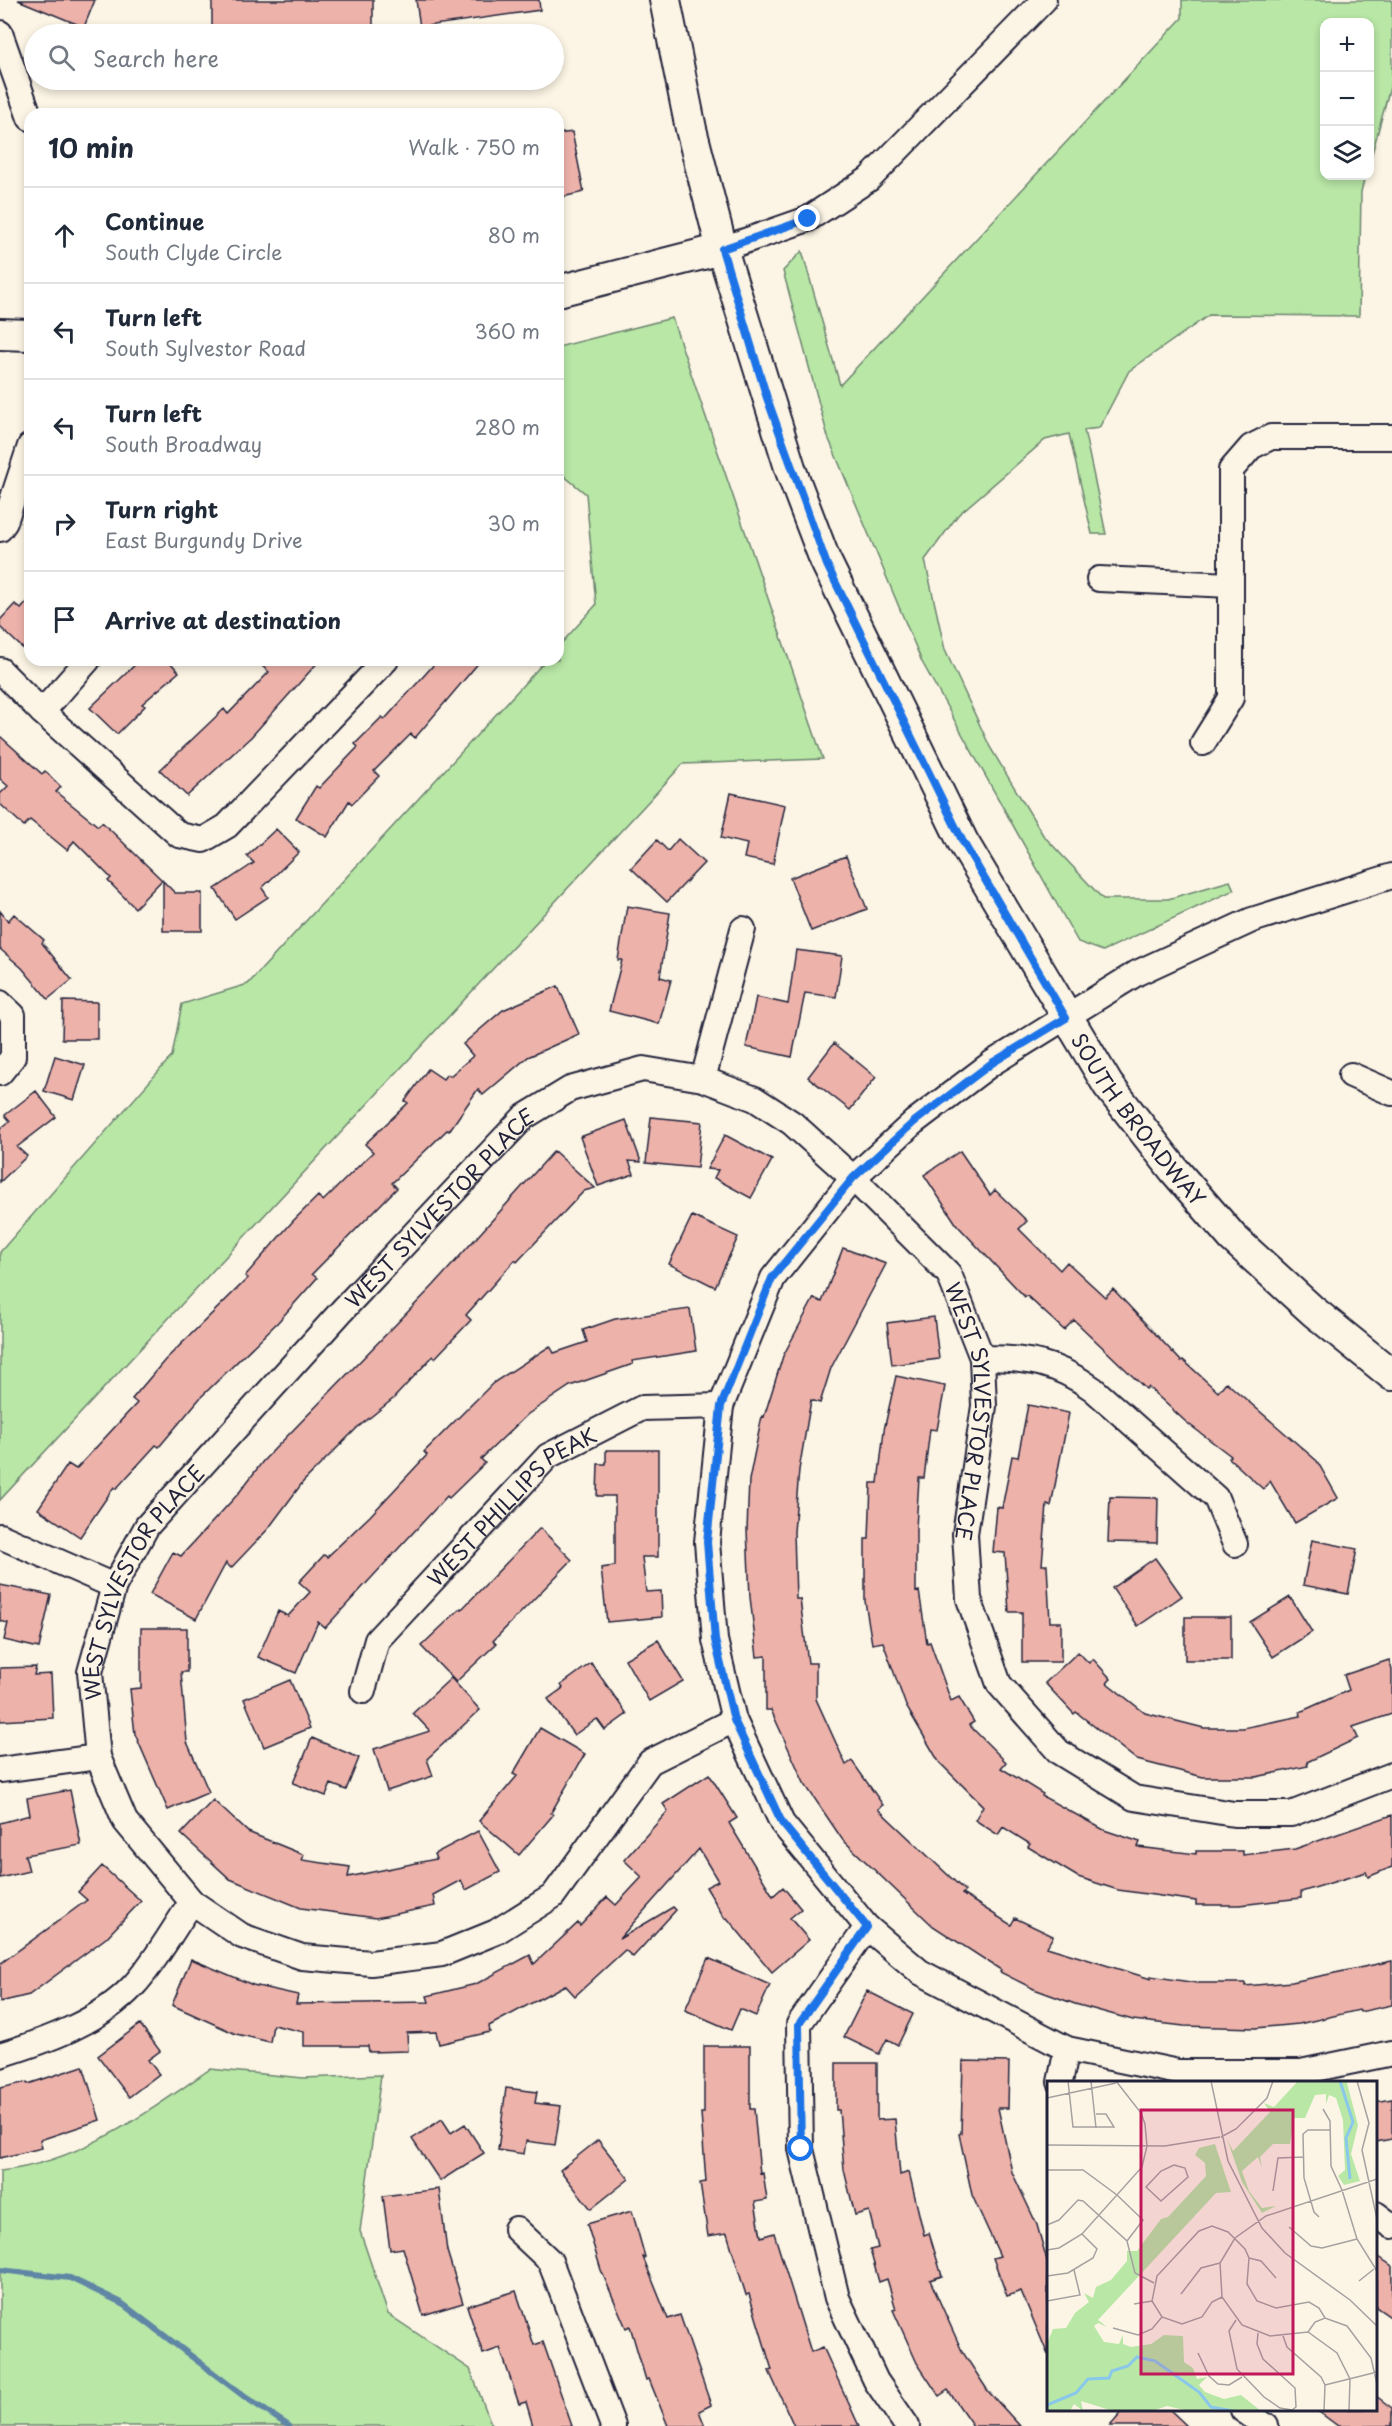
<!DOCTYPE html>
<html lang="en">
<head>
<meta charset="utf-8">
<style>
	:root { --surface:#fff; --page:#f6f6f7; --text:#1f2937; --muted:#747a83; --line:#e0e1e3 }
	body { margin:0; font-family:"Playpen Sans",sans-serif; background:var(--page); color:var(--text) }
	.controls { position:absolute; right:18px; top:18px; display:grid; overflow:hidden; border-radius:12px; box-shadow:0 3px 9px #0003 }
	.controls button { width:54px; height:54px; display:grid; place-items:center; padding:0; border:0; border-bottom:2px solid var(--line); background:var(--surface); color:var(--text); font:30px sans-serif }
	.stop { position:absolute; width:18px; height:18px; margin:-14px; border:4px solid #1a73e8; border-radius:50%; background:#fff }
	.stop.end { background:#1a73e8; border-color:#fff; box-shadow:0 2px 6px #0008 }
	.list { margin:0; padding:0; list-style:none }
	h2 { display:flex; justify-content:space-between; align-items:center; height:78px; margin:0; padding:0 24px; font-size:26px }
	h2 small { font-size:20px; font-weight:400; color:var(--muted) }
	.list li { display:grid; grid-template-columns:39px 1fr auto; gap:18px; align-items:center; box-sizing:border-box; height:96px; padding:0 24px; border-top:2px solid var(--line) }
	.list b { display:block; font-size:22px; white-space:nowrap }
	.list p { margin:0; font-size:20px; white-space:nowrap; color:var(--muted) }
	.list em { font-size:20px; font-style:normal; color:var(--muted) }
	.icon { flex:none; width:33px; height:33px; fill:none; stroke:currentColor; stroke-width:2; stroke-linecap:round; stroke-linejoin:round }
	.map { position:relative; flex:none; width:1392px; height:2426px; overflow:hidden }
	.search { position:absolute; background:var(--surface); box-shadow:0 3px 9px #0003; left:24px; top:24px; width:540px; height:66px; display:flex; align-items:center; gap:15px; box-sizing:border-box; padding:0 21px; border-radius:33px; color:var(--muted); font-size:22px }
	.panel { position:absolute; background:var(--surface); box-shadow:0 3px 9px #0003; left:24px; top:108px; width:540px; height:558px; border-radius:18px }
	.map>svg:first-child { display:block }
	.green { fill:#b8e7a6; stroke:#6d8470; stroke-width:1.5 }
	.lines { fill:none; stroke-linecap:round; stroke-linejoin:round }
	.stream { stroke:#6086a5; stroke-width:6 }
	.building { fill:#edb2aa; stroke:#22223b; stroke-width:1.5 }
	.minor-casing { stroke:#22223b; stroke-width:28 }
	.major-casing { stroke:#22223b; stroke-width:34 }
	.minor { stroke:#fcf5e5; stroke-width:24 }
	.major { stroke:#fcf5e5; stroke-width:30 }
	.route { stroke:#1a73e8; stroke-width:8 }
	.labels { text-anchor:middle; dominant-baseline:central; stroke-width:4.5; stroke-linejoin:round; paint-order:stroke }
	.street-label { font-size:21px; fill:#22223b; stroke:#fcf5e5 }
	.inset-river { fill:none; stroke:#8ac8eb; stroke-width:3 }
	.inset-road { fill:none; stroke:#a5a1a1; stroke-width:1.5 }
	.view { fill:#c2185b; fill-opacity:0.15; stroke:#c2185b; stroke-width:3 }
	.inset-edge { fill:none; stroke:#22223b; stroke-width:3 }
</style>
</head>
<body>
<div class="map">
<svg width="1392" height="2426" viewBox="0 0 1392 2426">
	<rect width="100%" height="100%" fill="#fcf5e5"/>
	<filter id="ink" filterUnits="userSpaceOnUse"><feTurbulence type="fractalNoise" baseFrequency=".0167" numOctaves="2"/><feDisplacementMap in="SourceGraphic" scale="12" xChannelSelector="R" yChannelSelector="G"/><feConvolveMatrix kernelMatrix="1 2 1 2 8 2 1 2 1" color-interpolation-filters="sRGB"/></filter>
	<g filter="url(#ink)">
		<path class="green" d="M1182 0H1392V80L1370 161V22H1324V176H1365L1361 192 1359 316 1209 315 1129 371 1099 428 1084 430 1106 534H1092L1069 434 1045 440 958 515 925 560 945 650 990 747 1043 835 1103 899H1168L1230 881 1234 890 1103 951 1078 942 922 662 828 437 783 271 802 251 840 385 1182 18Z
			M672 318 823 759 683 764 0 1500V1252L172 1056 182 1004 248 984 546 660H558V647L596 605 586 494 558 471V347Z
			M210 2069 303 2078 381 2075 360 2231 388 2314 470 2369 492 2426H0V2171C79 2163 147 2113 210 2069Z"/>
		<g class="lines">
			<path class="stream" d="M0 2270 70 2278 120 2302 245 2397 289 2426"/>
		</g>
		<path class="building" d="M18 0H95L84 27Z
			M212 0H373V34H212Z
			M416 0H539L540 10 420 27Z
			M572 132 584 192 558 198V134Z
			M30 599V655L0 627V620L15 604 21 609Z
			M140 660H168L179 672 142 704 145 706 117 734 90 708Z
			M255 660H320L251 737 187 796 160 770 224 709 228 714 269 672Z
			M438 660H481L415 738 411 734 374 771 379 776 352 804 349 801 327 837 296 818 316 786 319 788 358 747 355 744 382 717 385 719Z
			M0 736 42 774 45 771 61 787 56 792 98 826 102 822 162 880 135 908 108 881 111 878 74 841 67 850 30 820 24 826 0 804V794L8 786 0 779Z
			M731 793 785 805 773 864 744 858 747 844 721 838Z
			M276 829 299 852 262 888 268 897 235 919 215 889 254 863 247 856Z
			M678 839 704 863 667 902 631 868 657 840 668 851Z
			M846 856 867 909 811 931 790 878Z
			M163 881 175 893H202V931H163Z
			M627 906 670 913 660 977 671 980 659 1024 609 1011 622 960H618Z
			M0 911 8 921 14 914 44 940 42 943 72 980 48 999 22 968 0 949Z
			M796 950 842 956 836 997 805 993 792 1057 746 1047 756 997 788 1004Z
			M558 986 579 1034 528 1057 483 1095 478 1089 449 1131 447 1130 392 1183 397 1188 312 1274 317 1278 278 1322 201 1397 159 1447 156 1445 116 1489 114 1487 80 1537 38 1509 68 1464 76 1469 137 1403 132 1399 165 1360 248 1278 245 1276 293 1221 318 1196 323 1201 373 1152 365 1144 408 1103 405 1101 428 1069 443 1079 447 1074 450 1076 473 1056 463 1044 503 1010Z
			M63 1001 97 1002V1039H62Z
			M834 1043 876 1077 850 1110 808 1077Z
			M55 1056 85 1065 74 1100 44 1091Z
			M36 1091 56 1117 17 1147 27 1156 0 1182V1129L10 1121 5 1115Z
			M651 1117 702 1122 697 1168 646 1163Z
			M626 1120 641 1162 629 1161 634 1174 598 1186 580 1137Z
			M725 1135 772 1160 751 1198 714 1178 718 1170 707 1169Z
			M554 1151 595 1188 584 1191 517 1262 515 1260 466 1315 471 1320 435 1358 433 1356 393 1399 357 1428 303 1482 268 1529 231 1568 226 1563 196 1619 150 1594 173 1552 181 1556 238 1494 263 1461 434 1285Z
			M960 1151 990 1195 995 1190 1027 1221 1019 1229 1060 1270 1067 1262 1105 1297 1113 1289 1181 1361 1183 1360 1218 1392 1226 1382 1317 1461 1338 1498 1295 1523 1270 1481 1263 1489 1229 1458 1231 1456 1186 1422 1148 1387 1146 1389 1074 1320 1064 1330 1027 1296 1025 1297 957 1225 924 1175Z
			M692 1216 738 1237 715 1287 669 1264Z
			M843 1248 886 1264 831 1368 820 1403 811 1400 799 1470 794 1532 796 1599H800L808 1663H816V1699L846 1765 852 1761 883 1805 878 1809 965 1891 962 1894 1011 1925 1015 1918 1053 1936 1047 1947 1151 1979V1976L1197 1983H1245V1986L1292 1982 1392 1961V2005L1360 2012 1359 2010 1299 2024 1256 2028 1184 2026 1133 2020 1075 2004 1034 1989 1000 1972 1001 1970 933 1926 842 1839 804 1783 771 1710H766V1656L757 1657 750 1597 747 1530 749 1480 762 1416 764 1417 783 1356 814 1298 822 1302Z
			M690 1309 696 1351 632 1361 633 1364 570 1386 528 1414 481 1459 485 1463 449 1498 447 1496 325 1628 318 1622 296 1673 258 1657 278 1611 288 1616 310 1592 299 1582 324 1555 327 1557 370 1516 427 1455 424 1452 493 1383 550 1346 554 1353 587 1342 583 1330 615 1319Z
			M934 1317 939 1359 892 1365 887 1323Z
			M896 1376 945 1386 937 1430 930 1429 924 1478H919L916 1528V1592L919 1591 927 1643 930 1642 951 1701 959 1697 974 1722 969 1725 1006 1762 1001 1768 1043 1794 1042 1796 1104 1830 1140 1842 1138 1847 1196 1854V1851H1243V1855L1295 1849 1392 1815V1867L1368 1877 1366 1872 1301 1892V1898L1240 1905H1196V1901L1118 1890 1078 1877 1028 1847 1030 1844 1003 1827 998 1835 975 1820 983 1806 939 1762 906 1706 883 1642 872 1644 865 1601V1539H869L871 1483H878L884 1430Z
			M1028 1405 1069 1413 1051 1506 1047 1505 1042 1565H1047L1050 1622H1061V1662H1022V1612H1009L1005 1553 993 1552 997 1507 1002 1508 1012 1456 1018 1457Z
			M606 1450H658V1557H642L646 1592 661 1591 662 1617 607 1622 601 1568 615 1566V1496H597L598 1464H606Z
			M1110 1497 1158 1498 1157 1543 1108 1542Z
			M540 1528 572 1560 493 1641 496 1644 456 1682 421 1646 461 1608 462 1609Z
			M1312 1540 1357 1549 1348 1594 1303 1585Z
			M1155 1558 1182 1596 1138 1626 1112 1588Z
			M0 1585 51 1595 39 1648 4 1640 8 1623 0 1621Z
			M1290 1597 1312 1632 1273 1657 1250 1622Z
			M1185 1617H1231V1660H1185Z
			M141 1628H187V1672H181L187 1742 209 1792 168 1810 135 1734 130 1689 141 1688Z
			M658 1640 683 1681 649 1701 625 1659Z
			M1078 1652 1089 1663 1093 1659 1111 1679 1107 1683 1145 1713 1204 1728H1243L1301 1716 1300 1712 1349 1690 1344 1675 1389 1660 1392 1670V1714L1353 1727 1358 1738 1307 1762 1308 1766 1256 1777H1203L1137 1760 1076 1712 1074 1714 1045 1683Z
			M591 1663 627 1714 605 1730 597 1719 574 1735 548 1699 563 1688 561 1685Z
			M36 1667 34 1675 51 1674 53 1718 0 1721V1668Z
			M451 1678 480 1710 427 1759 433 1776 387 1791 374 1749 430 1731 413 1713Z
			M290 1680 310 1728 264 1747 244 1699Z
			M540 1728 585 1754 551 1813 553 1815 519 1855 479 1821 517 1776 513 1774Z
			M312 1738 359 1758 346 1790 331 1784 326 1796 293 1783Z
			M709 1774 737 1818 729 1823 773 1896 783 1887 801 1909 790 1918 809 1940 772 1972 727 1918 725 1919 706 1887 718 1881 699 1849 619 1939 673 1907 676 1910 633 1957 625 1950 575 1996 565 1985 489 2026 490 2032 439 2044 436 2032 407 2033 408 2051 369 2052 368 2046H304V2032L273 2025 270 2042 236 2034 172 2005 191 1959 253 1985 298 1995 296 2004 429 2002 427 1996 476 1984 530 1955 534 1964 578 1923 580 1926 607 1897 616 1905 642 1877 624 1860 668 1811 663 1804Z
			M70 1790 81 1845 25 1855 29 1871 0 1878V1823L30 1815 27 1798Z
			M213 1800 248 1832 304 1855 302 1860 350 1867 348 1877 436 1859 434 1854 478 1831 500 1872 466 1890 461 1880 433 1895 435 1906 376 1918 301 1908 230 1879 181 1834Z
			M102 1866 141 1901 106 1938 29 1995 0 2002V1964L87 1900 78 1892Z
			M708 1958 770 1985 756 2016 740 2009 731 2030 685 2010Z
			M867 1991 913 2014 898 2045 887 2039 879 2054 844 2037Z
			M140 2024 160 2051 148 2060 159 2074 129 2097 98 2056Z
			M704 2046H750V2109H754L760 2174 763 2173 767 2200 755 2202 761 2237 774 2233 811 2352 823 2347 859 2426H794L769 2371 772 2370 749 2294 746 2295 727 2233 708 2236 700 2183 706 2182 701 2113H704Z
			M963 2061 1009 2062 1008 2108H998L1012 2172 1037 2225 1048 2264V2355L1021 2291 1007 2296 993 2258 1000 2256 972 2195 959 2134 961 2133Z
			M836 2063H877V2120L895 2119 900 2175 909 2172 924 2235 929 2233 942 2276 930 2280 962 2351 988 2391 1020 2426H973L948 2390 939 2396 917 2363 893 2310 896 2309 887 2279 879 2282 870 2250 878 2248 869 2211 855 2215 844 2170 839 2110H836Z
			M83 2066 100 2120 40 2140 42 2148 0 2158V2088L27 2082 28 2084Z
			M506 2088 537 2092 535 2103 561 2106 555 2145 526 2141 524 2154 498 2150Z
			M1392 2099V2139L1376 2142V2102Z
			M442 2119 451 2133 465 2124 484 2153 440 2181 412 2139Z
			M598 2140 629 2179 591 2209 560 2170Z
			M439 2189 447 2251 463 2303 423 2315 403 2248 390 2250 383 2196Z
			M632 2211 645 2257H643L668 2319 680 2315 711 2405 699 2411 705 2426H668L649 2379 646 2380 630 2326 626 2328 601 2270 587 2224Z
			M1376 2255 1392 2266V2318L1376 2307Z
			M516 2291 534 2345 543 2342 572 2426H533L526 2402 519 2404 500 2348 483 2354 467 2306Z
			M1376 2396 1392 2408V2426H1338L1315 2409H1376Z
			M1125 2409H1169L1187 2426H1110Z"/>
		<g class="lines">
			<defs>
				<g id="minor">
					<path d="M0 33 30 118"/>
					<path d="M722 249 808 219 869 179 1044 0"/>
					<path d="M0 529 5 522 30 446"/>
					<path d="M1099 579 1231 585"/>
					<path d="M88 660 42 712 179 835 203 840 227 826 386 660"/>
					<path d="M0 670 42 712"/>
					<path d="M1203 743 1231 698V470L1251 447 1271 437H1392"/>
					<path d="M1392 876 1252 920 1137 973 992 1063 914 1122 853 1178 773 1278 721 1406 707 1542 715 1640 734 1720 782 1823 867 1927 920 1972 1067 2049 1178 2072H1301L1392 2053"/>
					<path d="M0 1003 13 1015V1057L0 1073"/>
					<path d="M1351 1075 1392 1093"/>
					<path d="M703 1079 743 929"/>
					<path d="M982 1358C1027 1358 1056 1362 1093 1389L1216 1498 1235 1544"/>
					<path d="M0 1536 114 1586"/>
					<path id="s1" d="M363 1691 377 1640 548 1456 642 1408 721 1406"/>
					<path id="s2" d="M734 1720 650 1762 553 1896 496 1932 442 1954 371 1963 302 1957 242 1936 192 1902 125 1821 98 1757 90 1672 114 1586 147 1526 348 1304 524 1117 570 1089 643 1069 703 1079 755 1099 792 1123 853 1178 949 1274 982 1358 984 1406 965 1534 969 1599 999 1684 1059 1752 1134 1798 1234 1814H1291L1392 1775"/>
					<path d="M0 1770 98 1757"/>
					<path d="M867 1927 799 2024 801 2149 837 2298 876 2381 907 2426"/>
					<path d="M0 2055C46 2041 100 2022 134 1985 156 1961 173 1929 192 1902"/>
					<path d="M1060 2082 1067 2049"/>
					<path d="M1376 2214 1392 2226"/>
					<path d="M516 2229 550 2261 613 2426"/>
					<path d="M1243 2410 1266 2426"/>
				</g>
				<g id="major">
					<path id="s3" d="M665 0 691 129 722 249 791 471 825 560 963 842 1108 1085 1175 1171 1233 1238 1313 1311 1392 1375"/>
					<path d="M558 291 722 249"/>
					<path d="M0 334 30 335"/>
				</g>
			</defs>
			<use href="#minor" class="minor-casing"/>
			<use href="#major" class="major-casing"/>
			<use href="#minor" class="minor"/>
			<use href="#major" class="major"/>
		</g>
	</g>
	<g class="lines" filter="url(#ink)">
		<path class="route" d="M801 2149 799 2024 867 1927 782 1823 734 1720 715 1640 707 1542 721 1406 772 1278 853 1178 914 1122 992 1063 1066 1018 963 842 827 565 767 398 722 249 808 219"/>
	</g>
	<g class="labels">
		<g class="street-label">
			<text stroke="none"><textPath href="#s3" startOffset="1226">SOUTH BROADWAY</textPath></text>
			<text stroke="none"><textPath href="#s2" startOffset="1500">WEST SYLVESTOR PLACE</textPath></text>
			<text stroke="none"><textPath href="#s2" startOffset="2274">WEST SYLVESTOR PLACE</textPath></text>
			<text stroke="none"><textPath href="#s1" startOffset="244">WEST PHILLIPS PEAK</textPath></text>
			<text stroke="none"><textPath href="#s2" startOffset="1014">WEST SYLVESTOR PLACE</textPath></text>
		</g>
	</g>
	<g transform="translate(1047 2081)">
		<rect width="330" height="330" fill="#fcf5e5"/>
		<path d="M251 0H304L300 2 311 44 304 73 313 100 297 104 291 95 298 89 296 39 289 17 282 14 279 23V13L268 14 258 37H247L243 63H226L213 76 215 87 211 76 195 90 202 110 215 127 229 125 215 132 195 101 180 58 186 70 223 31 217 22 227 26ZM168 63 184 111 169 112 51 239 60 246 51 242 47 245 57 261 72 263 76 254V263L84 266 104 263 117 254 136 255 137 281 146 287 150 298 160 296 152 304 158 311 177 318 194 314 214 330H142L120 325 105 330H66L34 320 36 330 27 323 23 330H0V263L6 248 19 247 28 232 42 221 37 212 46 217 49 206 64 199 80 180V170H90L114 138 121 136 159 95 158 82 148 74 152 67Z" fill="#b8e7a6"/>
		<path class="inset-river" d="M293 0 306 41 299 57 303 98M0 324 29 312 41 298 62 297 65 290 81 285 90 276 108 280 152 311 164 326 186 330"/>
		<path class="inset-road" d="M21 0 26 46H67L59 33H49M44 0 49 47M164 0 181 80 215 147 238 172 303 219 330 245M310 0 322 42 315 69 330 138M0 17 69 2M0 28V49M276 28 283 40 284 85 295 109 310 158 330 190M174 56 189 48 220 17 226 0M0 64 118 65 173 56M127 84 138 87 141 96 114 120 99 106 114 90ZM0 89H36L70 114 96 139 80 160M226 110 231 77 256 76M272 136 267 131 257 97 256 53 261 49H283M0 144 12 139 31 119 36 120 80 160 88 192 107 202M242 146 264 165 275 167 310 158M0 169 12 167 35 153 95 86 100 65 98 43 94 32 69 0M202 177 214 180 229 197M0 195 21 192 46 177 50 168 35 153M312 200 327 188M134 213 154 187 173 182M175 216 165 221 155 236 135 243 115 236 105 220 110 195 152 150 165 145 181 151 198 168 202 177 200 203 210 220 229 227 262 221 272 227 278 237M0 220 33 214 27 189M87 223 105 220M189 239 182 250 190 288 217 316 233 327 245 329 249 326 248 307 216 278 210 263 211 252M66 247 91 254 105 248 115 236M261 251 268 241 278 237 300 245 324 277 330 303M236 255 240 266 274 296 278 304 277 330M151 272 162 295 171 303 182 304 195 296M278 304 330 291M302 330 303 298 290 272 261 251 223 255 195 244 175 216 173 182 188 157 219 135 330 98"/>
		<path class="view" d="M94 29H246V293H94Z"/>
		<rect width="330" height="330" class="inset-edge"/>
	</g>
</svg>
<div class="controls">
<button>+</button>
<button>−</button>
<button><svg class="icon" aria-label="layers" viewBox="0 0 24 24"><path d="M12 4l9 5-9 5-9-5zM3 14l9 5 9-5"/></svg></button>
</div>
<div class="stop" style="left:801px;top:2149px"></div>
<div class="stop end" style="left:808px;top:219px"></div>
<div class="search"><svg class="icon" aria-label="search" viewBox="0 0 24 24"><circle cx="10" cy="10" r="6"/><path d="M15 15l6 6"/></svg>Search here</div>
<section class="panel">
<h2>10 min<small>Walk · 750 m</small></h2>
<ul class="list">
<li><svg class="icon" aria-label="ahead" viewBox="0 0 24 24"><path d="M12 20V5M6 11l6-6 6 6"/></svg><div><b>Continue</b><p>South Clyde Circle</p></div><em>80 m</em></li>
<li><svg class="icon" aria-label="left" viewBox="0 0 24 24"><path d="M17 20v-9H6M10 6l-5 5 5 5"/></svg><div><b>Turn left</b><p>South Sylvestor Road</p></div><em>360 m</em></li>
<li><svg class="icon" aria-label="left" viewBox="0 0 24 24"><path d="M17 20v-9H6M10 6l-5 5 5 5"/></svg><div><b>Turn left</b><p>South Broadway</p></div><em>280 m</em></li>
<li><svg class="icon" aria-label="right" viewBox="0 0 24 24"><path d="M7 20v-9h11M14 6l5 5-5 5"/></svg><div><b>Turn right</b><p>East Burgundy Drive</p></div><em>30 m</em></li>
<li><svg class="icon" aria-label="arrive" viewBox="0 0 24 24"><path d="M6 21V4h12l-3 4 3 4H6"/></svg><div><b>Arrive at destination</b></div></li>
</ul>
</section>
</div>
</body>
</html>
